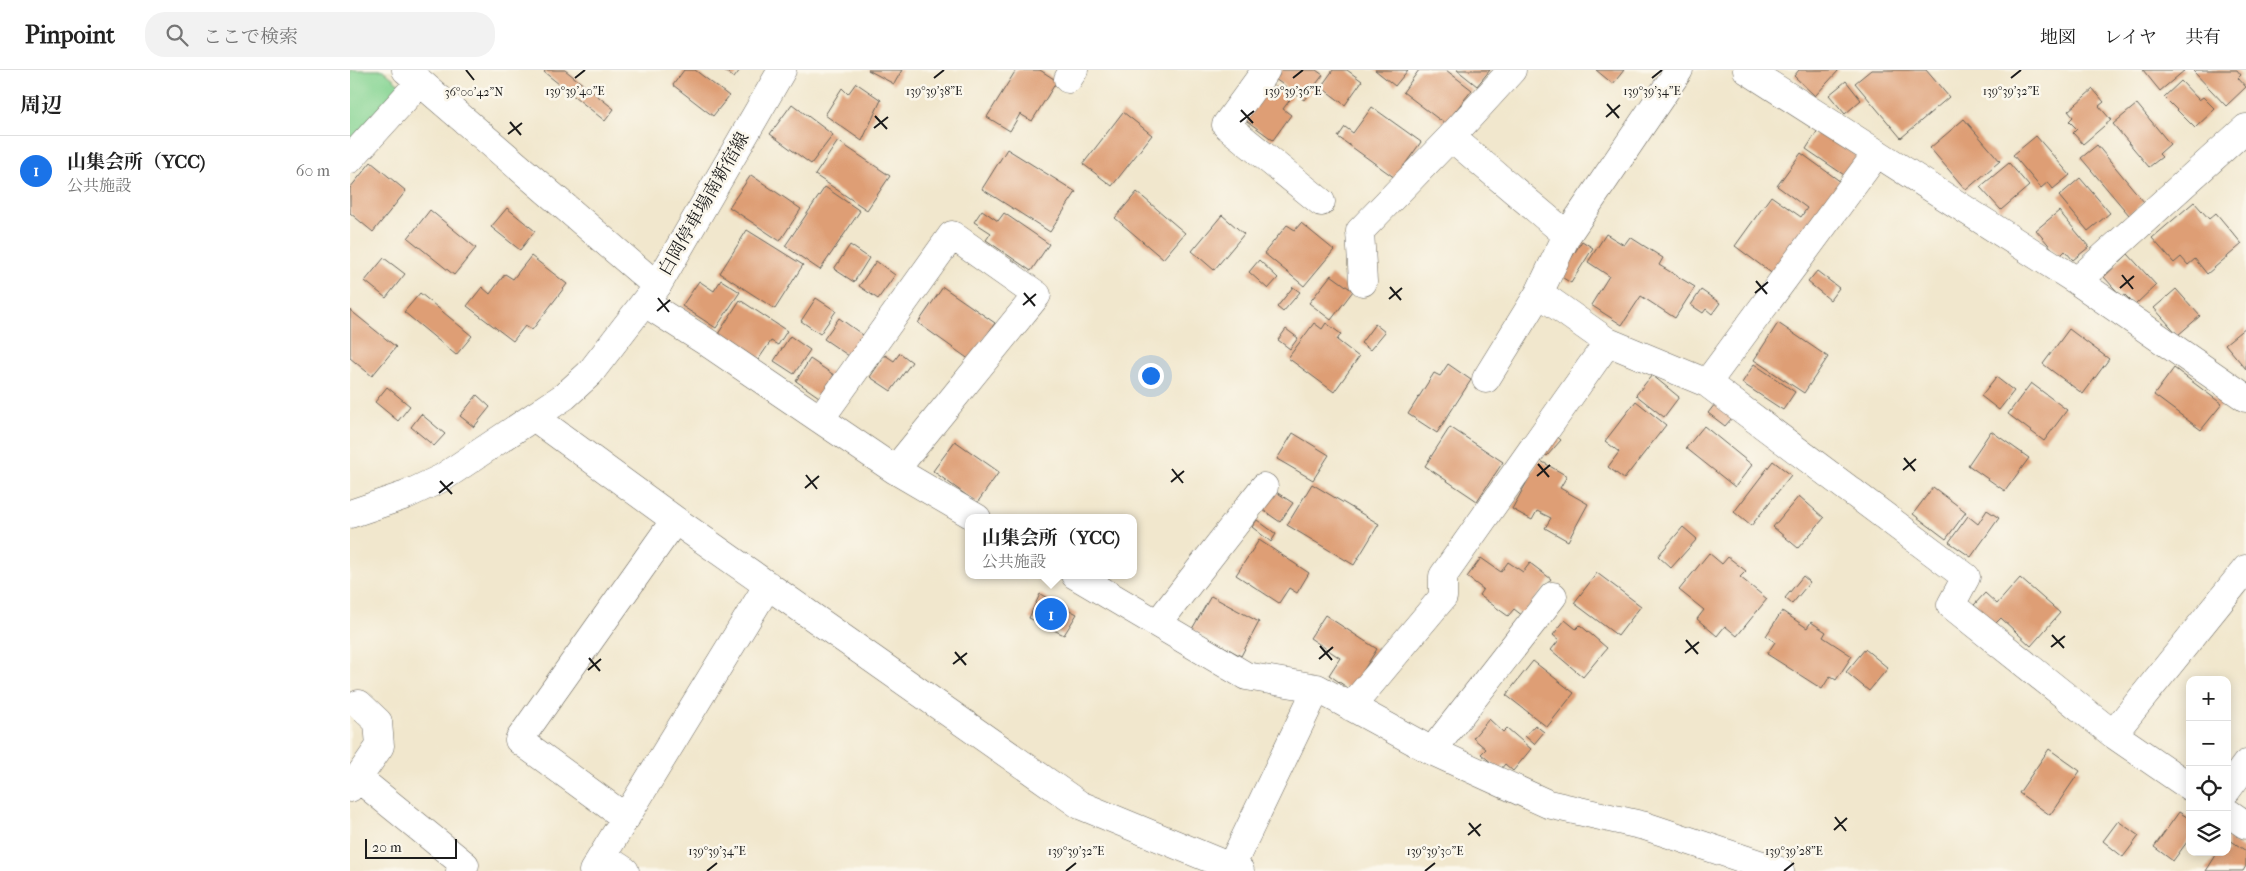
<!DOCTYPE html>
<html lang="ja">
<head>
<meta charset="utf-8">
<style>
	:root { --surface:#fff; --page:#f2f2f2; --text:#222; --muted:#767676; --line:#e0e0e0; --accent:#1a73e8 }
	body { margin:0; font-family:"IM FELL French Canon","Noto Serif JP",serif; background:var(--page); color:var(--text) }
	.controls { position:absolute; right:15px; bottom:15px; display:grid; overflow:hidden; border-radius:10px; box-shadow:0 2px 12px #0003 }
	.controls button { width:45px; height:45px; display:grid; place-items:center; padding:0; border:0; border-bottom:1px solid var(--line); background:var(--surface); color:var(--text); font:25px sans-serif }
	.scale { position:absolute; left:15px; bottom:12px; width:92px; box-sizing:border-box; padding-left:5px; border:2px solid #1c1c1c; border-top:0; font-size:14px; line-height:18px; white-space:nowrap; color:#1c1c1c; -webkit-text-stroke:4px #fbf7ec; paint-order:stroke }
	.you { position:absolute; left:800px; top:305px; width:18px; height:18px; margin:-12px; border:4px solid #fff; border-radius:50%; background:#1a73e8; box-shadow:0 0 0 8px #1a73e833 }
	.badge { display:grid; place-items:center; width:32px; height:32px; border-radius:50%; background:var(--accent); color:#fff; font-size:16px; font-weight:700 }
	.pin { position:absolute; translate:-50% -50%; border:2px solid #fff; box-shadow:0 1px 5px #0006 }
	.popup { position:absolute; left:615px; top:444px; width:172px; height:65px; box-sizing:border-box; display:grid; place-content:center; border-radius:10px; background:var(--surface); filter:drop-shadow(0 1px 4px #0005); font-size:16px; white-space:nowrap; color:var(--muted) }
	.popup b { font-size:19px; color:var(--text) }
	.popup::after { content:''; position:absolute; left:50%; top:100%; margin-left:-10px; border:10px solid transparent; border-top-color:var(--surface) }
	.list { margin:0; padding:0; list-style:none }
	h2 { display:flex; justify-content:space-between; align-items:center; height:65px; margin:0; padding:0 20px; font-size:21px }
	h2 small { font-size:16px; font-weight:400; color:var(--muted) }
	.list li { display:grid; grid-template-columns:32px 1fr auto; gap:15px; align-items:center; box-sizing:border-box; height:70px; padding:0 20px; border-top:1px solid var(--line) }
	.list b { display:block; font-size:19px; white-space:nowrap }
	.list p { margin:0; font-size:16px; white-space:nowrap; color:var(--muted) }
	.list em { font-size:16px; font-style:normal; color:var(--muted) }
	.icon { flex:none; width:28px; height:28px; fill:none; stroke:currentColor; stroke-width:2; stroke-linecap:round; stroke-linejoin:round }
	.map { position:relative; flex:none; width:1896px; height:801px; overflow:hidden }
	header { display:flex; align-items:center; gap:30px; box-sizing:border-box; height:70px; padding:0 25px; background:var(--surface); border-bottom:1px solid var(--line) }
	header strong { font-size:24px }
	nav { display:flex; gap:28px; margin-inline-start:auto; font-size:18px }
	.search { width:350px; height:45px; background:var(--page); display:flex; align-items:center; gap:12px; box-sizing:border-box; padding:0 18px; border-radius:20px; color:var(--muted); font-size:19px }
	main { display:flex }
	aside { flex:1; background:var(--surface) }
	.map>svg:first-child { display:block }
	.green { fill:#88d594; stroke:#527858 }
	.building { fill:#de9e74 }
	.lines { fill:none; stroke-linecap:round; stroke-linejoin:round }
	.minor-casing { stroke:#67635a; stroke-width:29 }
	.major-casing { stroke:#67635a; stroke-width:29 }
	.minor { stroke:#fff; stroke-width:28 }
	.major { stroke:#fff; stroke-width:28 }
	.ticks { fill:none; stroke:#1c1c1c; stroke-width:2 }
	.labels { text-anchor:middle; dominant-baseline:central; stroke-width:5; stroke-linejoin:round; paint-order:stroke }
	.street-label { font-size:18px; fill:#1c1c1c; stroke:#fbf7ec }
	.ticks-label { font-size:12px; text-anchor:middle; fill:#1c1c1c; stroke:#fbf7ec; stroke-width:5; stroke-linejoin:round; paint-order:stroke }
</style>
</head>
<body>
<header>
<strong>Pinpoint</strong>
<div class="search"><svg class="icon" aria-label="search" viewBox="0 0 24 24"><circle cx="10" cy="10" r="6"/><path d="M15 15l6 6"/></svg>ここで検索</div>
<nav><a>地図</a><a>レイヤ</a><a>共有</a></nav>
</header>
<main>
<aside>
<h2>周辺<small></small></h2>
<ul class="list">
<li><span class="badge">1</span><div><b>山集会所（YCC)</b><p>公共施設</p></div><em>60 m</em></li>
</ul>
</aside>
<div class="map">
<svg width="1896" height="801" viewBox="0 0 1896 801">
	<rect width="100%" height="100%" fill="#fbf7ec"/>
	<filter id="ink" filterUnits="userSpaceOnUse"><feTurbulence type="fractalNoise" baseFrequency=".02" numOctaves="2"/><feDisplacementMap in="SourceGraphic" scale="10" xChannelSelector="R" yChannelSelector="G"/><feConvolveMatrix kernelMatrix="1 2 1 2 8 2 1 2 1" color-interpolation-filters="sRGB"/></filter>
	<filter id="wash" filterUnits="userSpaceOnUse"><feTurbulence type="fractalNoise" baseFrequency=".0096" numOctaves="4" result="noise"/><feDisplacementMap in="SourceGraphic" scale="20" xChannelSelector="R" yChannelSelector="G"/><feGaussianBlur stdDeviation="1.12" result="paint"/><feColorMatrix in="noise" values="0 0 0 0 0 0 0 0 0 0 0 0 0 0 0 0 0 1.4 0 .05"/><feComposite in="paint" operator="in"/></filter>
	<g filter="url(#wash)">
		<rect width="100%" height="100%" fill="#f1e7cd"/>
		<path class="green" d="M0 0H33L53 17 0 76Z"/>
		<g id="blocks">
			<path class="building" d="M196 0H215L264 39 255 51 194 2Z
				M334 0H345L379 26 363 46 323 15Z
				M374 0H390L384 8Z
				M518 0H552L544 14Z
				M666 0H690L707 11 682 51 670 44 660 61 637 47Z
				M925 0H966L973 5 954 30 921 6Z
				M983 0H997L1012 11 995 35 971 17Z
				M1025 0H1058L1045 16Z
				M1069 0H1096L1122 20 1095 54 1053 22Z
				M1107 0H1140L1127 16Z
				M1246 0H1274L1263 14Z
				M1449 0H1489L1465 26 1444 6Z
				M1521 0H1576L1599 27 1551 68 1505 13Z
				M1793 0H1835L1810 21Z
				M1846 0H1887L1891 5 1888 8 1896 17 1876 36 1844 2Z
				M1496 11 1511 30 1495 44 1479 25Z
				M1831 11 1849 30 1853 27 1865 39 1845 58 1814 27Z
				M506 13 531 30 512 71 475 45 492 18 498 24Z
				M926 16 942 27 933 39 941 45 923 70 890 46 909 22 917 28Z
				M1743 19 1754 32 1749 36 1761 50 1733 74 1723 63 1727 59 1719 51 1723 47 1718 41Z
				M442 34 483 65 461 94 420 64Z
				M1787 34 1820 74 1809 84 1812 87 1799 97 1763 54Z
				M1022 37 1071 72 1045 108 988 67 995 57 1003 63Z
				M773 42 802 65 762 116 733 94Z
				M1614 49 1650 91 1616 120 1580 78Z
				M1468 60 1510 88 1497 107 1456 79Z
				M1686 66 1720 105 1703 119 1698 112 1691 118 1663 85Z
				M488 71 540 106 517 140 465 105Z
				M1747 75 1794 132 1779 145 1731 88Z
				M657 79 726 122 700 162 632 119Z
				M1451 83 1491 112 1424 205 1385 176 1421 126 1451 147 1457 138 1427 116Z
				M21 92 56 121 23 162 0 143V118Z
				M1659 93 1679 116 1651 140 1630 117Z
				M401 105 451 139 430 171 379 137Z
				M1730 108 1760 143 1738 161 1709 126Z
				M475 117 510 141 470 200 435 176Z
				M787 122 835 163 813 189 765 148Z
				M1844 132 1859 149 1866 143 1892 174 1857 204 1845 189 1838 195 1831 187 1824 193 1802 168Z
				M157 138 185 161 170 180 141 157Z
				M80 140 126 178 104 205 58 168Z
				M632 140 648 151 654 143 699 174 681 201 636 170 641 163 624 152Z
				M1709 141 1739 177 1723 190 1715 181 1709 187 1686 160Z
				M872 145 894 164 864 200 842 181Z
				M951 153 984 180 954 216 914 183 937 155 945 160Z
				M397 160 453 195 425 239 370 203Z
				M1256 164 1274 175 1280 167 1313 188 1309 195 1345 217 1325 248 1291 226 1272 255 1241 235 1259 206 1238 192Z
				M1232 171 1243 178 1221 213 1210 206Z
				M500 175 519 188 504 212 484 199Z
				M1778 184 1806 215 1785 235 1775 225 1772 227 1754 207Z
				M181 186 217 214 182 260 175 256 163 271 117 236 132 217 140 224 155 204 163 209Z
				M34 188 55 204 36 228 15 211Z
				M909 190 928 208 918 219 899 202Z
				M526 191 545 205 528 229 509 216Z
				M1467 201 1489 218 1480 230 1458 212Z
				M981 205 1003 221 981 250 959 233Z
				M371 210 390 222 366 258 332 236 349 211 364 221Z
				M593 217 645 253 620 290 568 253Z
				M943 217 950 222 933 242 927 237Z
				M1826 219 1850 246 1828 265 1804 238Z
				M1351 220 1370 233 1362 244 1356 239 1353 243 1341 235Z
				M70 223 122 266 106 285 54 242Z
				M466 228 486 241 470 264 451 251Z
				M390 230 437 261 428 275 421 271 408 290 368 264Z
				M0 240 46 277 22 306 0 288Z
				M489 248 513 265 499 286 474 269Z
				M964 253 972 259 976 253 991 264 987 270 1009 287 984 322 938 288Z
				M1428 253 1478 287 1454 323 1404 290Z
				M1025 254 1035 262 1020 280 1011 273Z
				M1896 257V299L1875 274Z
				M936 259 948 268 940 279 928 270Z
				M1719 259 1759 289 1733 324 1693 294Z
				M440 266 460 280 444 304 424 291Z
				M550 283 562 292 541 321 520 307 535 285 544 291Z
				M460 289 484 305 469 327 446 311Z
				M1098 294 1121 310 1087 363 1058 344 1084 303 1090 306Z
				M1404 294 1445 322 1433 340 1392 313Z
				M1824 298 1872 334 1851 360 1804 325Z
				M1302 305 1329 327 1314 347 1286 325Z
				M1646 307 1664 321 1649 340 1631 326Z
				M1681 313 1717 340 1694 371 1658 344Z
				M37 317 60 336 48 351 25 332Z
				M127 325 140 337 124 357 110 346Z
				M1286 331 1316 355 1274 409 1258 397 1269 382 1255 371Z
				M1365 334 1382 348 1375 356 1358 343Z
				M71 344 95 364 84 376 61 357Z
				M1354 356 1402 395 1385 417 1336 378Z
				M1100 357 1153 392 1127 431 1075 396Z
				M1641 361 1679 388 1655 421 1618 395Z
				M943 363 979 385 963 410 927 389Z
				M1204 364 1211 370 1197 386 1190 381Z
				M605 371 649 402 627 433 583 401Z
				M1189 390 1217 406 1210 418 1238 434 1218 471 1195 458 1201 448 1187 441 1182 450 1162 439Z
				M1423 391 1441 405 1401 456 1384 442Z
				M962 414 1029 454 1004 495 937 455Z
				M1583 417 1616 442 1596 469 1563 444Z
				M923 420 943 433 930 452 910 438Z
				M1449 426 1474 448 1448 478 1423 457Z
				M1637 440 1649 448 1621 487 1599 472 1618 446 1628 454Z
				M907 450 926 464 921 472 902 457Z
				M1333 457 1347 469 1321 498 1308 486Z
				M909 470 959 503 947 523 939 518 929 533 886 505Z
				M1359 483 1372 494 1378 487 1396 501 1390 507 1417 529 1387 566 1375 556 1367 566 1347 549 1354 540 1329 520Z
				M1131 488 1151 502 1158 492 1173 502 1180 493 1201 509 1173 546 1164 539 1158 546 1129 525 1133 519 1117 507Z
				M1247 503 1291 536 1268 566 1224 533Z
				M1453 506 1460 512 1442 534 1435 528Z
				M1670 508 1710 543 1681 576 1651 548 1645 554 1624 535 1635 523 1647 534Z
				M690 524 727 544 714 565 679 548Z
				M861 526 909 552 891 586 842 559Z
				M1432 541 1457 558 1461 552 1476 562 1473 567 1502 586 1486 610 1480 606 1472 619 1417 584 1425 572 1416 566Z
				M975 545 1027 579 1001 620 979 605 990 588 960 568Z
				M1215 550 1226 559 1230 555 1257 578 1233 607 1201 580 1209 570 1203 565Z
				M1515 579 1538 598 1519 621 1496 602Z
				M1183 591 1224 623 1197 657 1156 625Z
				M1139 649 1153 662 1157 658 1181 679 1163 701 1155 694 1150 700 1131 684 1136 679 1123 668Z
				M1185 655 1194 662 1184 674 1175 666Z
				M1699 679 1730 701 1700 745 1669 723Z
				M1829 742 1840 749V768L1823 791 1804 777Z
				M1768 751 1789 766 1773 787 1753 771Z
				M1877 768 1896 781V796L1893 801H1856L1868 782H1877Z"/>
		</g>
	</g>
	<g filter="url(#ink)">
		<use href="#blocks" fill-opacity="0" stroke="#67635a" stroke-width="1"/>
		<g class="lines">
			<defs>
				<path id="minor" d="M56 0 307 216
					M916 0 876 55 971 132
					M1162 0 1101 67 1217 165 1189 223 1258 272 1357 313 1616 507 1601 535 1763 664 1840 717
					M1397 0 1727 211 1896 328
					M718 9 724 0
					M0 89 70 12
					M1217 165 1329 0
					M1727 211 1896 58
					M1013 212 1010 161 1101 67
					M295 233 358 273 545 400 627 448
					M1136 309 1189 223
					M1357 313 1527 83
					M184 347 325 450 730 735 890 801
					M470 349 602 165 687 225 545 400
					M725 505 896 606 967 618
					M808 553 914 417
					M1001 637 1093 527V506L1258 272
					M1763 664 1896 499
					M1082 681 1203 526
					M8 708 30 676 28 652 9 634
					M0 718 8 708 115 795 110 801
					M1877 720 1896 694
					M1877 742 1896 755
					M276 748 169 670 325 450
					M254 787 275 801
					M243 801 418 515
					M879 801 967 618 1082 681 1198 734 1295 756 1430 801"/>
				<path id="major" d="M0 444 56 425 92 408 215 326 240 303 307 216 432 0"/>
			</defs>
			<use href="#minor" class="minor-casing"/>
			<use href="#major" class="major-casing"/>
			<use href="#minor" class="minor"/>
			<use href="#major" class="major"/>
		</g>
	</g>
	<path class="ticks" d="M116 0 124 10M225 8 235 0M584 8 594 0M943 8 953 0M1302 8 1312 0M1661 8 1671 0M1257 34 1269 48M891 40 903 53M525 46 537 59M1256 47 1270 35M160 52 171 65M890 52 904 41M524 58 538 47M158 64 172 53M1772 205 1783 219M1406 211 1417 224M1040 217 1051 230M1770 218 1784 206M674 223 685 236M1405 223 1418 212M308 228 319 242M1039 229 1052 218M673 235 686 224M307 241 320 230M1554 388 1565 401M1188 394 1199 407M822 399 833 413M1553 400 1566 389M456 405 467 419M1187 406 1200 395M90 411 102 424M821 412 834 401M455 418 469 406M89 423 103 412M1702 565 1714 578M1336 570 1348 584M970 576 982 590M1701 577 1715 566M605 582 616 595M1335 583 1349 572M239 588 250 601M969 589 983 577M603 594 617 583M238 600 251 589M1485 747 1496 761M1119 753 1130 766M1484 760 1497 748M1118 765 1131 754M357 801 367 793M716 801 726 793M1075 801 1085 793M1434 801 1444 793"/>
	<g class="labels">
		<g class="street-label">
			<text transform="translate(354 134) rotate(-60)">白岡停車場南新宿線</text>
		</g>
	</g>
	<g class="ticks-label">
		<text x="1661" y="25">139°39'32"E</text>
		<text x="225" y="25">139°39'40"E</text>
		<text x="584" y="25">139°39'38"E</text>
		<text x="943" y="25">139°39'36"E</text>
		<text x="1302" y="25">139°39'34"E</text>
		<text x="124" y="26">36°00'42"N</text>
		<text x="367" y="785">139°39'34"E</text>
		<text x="726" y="785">139°39'32"E</text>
		<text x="1085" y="785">139°39'30"E</text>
		<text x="1444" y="785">139°39'28"E</text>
	</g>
</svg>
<div class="controls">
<button>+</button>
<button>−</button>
<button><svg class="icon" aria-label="locate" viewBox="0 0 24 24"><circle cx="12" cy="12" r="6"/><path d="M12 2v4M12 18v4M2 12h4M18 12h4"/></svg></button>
<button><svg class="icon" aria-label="layers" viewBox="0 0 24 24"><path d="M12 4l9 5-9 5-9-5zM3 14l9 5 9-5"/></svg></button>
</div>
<div class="scale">20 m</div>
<div class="you"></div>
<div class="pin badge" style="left:701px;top:544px">1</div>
<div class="popup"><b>山集会所（YCC)</b>公共施設</div>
</div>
</main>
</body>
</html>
